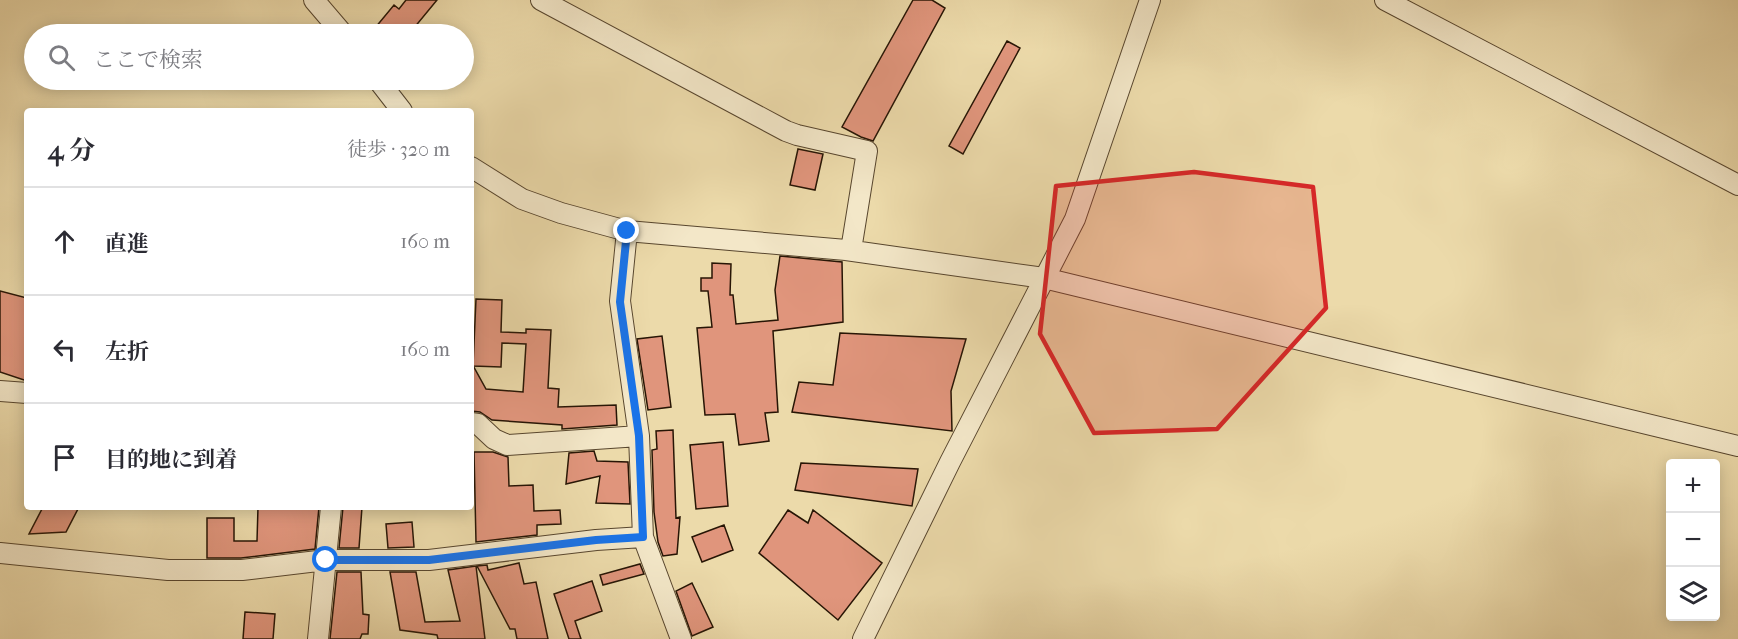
<!DOCTYPE html>
<html lang="ja">
<head>
<meta charset="utf-8">
<style>
	:root { --surface:#fff; --page:#f2f2f3; --text:#2b2b33; --muted:#7c7c81; --line:#e1e1e2 }
	body { margin:0; font-family:"IM FELL French Canon","Noto Serif JP",serif; background:var(--page); color:var(--text) }
	.controls { position:absolute; right:18px; bottom:18px; display:grid; overflow:hidden; border-radius:6px; box-shadow:0 3px 15px #0003 }
	.controls button { width:54px; height:54px; display:grid; place-items:center; padding:0; border:0; border-bottom:2px solid var(--line); background:var(--surface); color:var(--text); font:30px sans-serif }
	.stop { position:absolute; width:18px; height:18px; margin:-14px; border:4px solid #1a73e8; border-radius:50%; background:#fff }
	.stop.end { background:#1a73e8; border-color:#fff; box-shadow:0 2px 6px #0008 }
	.list { margin:0; padding:0; list-style:none }
	h2 { display:flex; justify-content:space-between; align-items:center; height:78px; margin:0; padding:0 24px; font-size:26px }
	h2 small { font-size:20px; font-weight:400; color:var(--muted) }
	.list li { display:grid; grid-template-columns:39px 1fr auto; gap:18px; align-items:center; box-sizing:border-box; height:108px; padding:0 24px; border-top:2px solid var(--line) }
	.list b { display:block; font-size:22px; white-space:nowrap }
	.list em { font-size:20px; font-style:normal; color:var(--muted) }
	.icon { flex:none; width:33px; height:33px; fill:none; stroke:currentColor; stroke-width:2; stroke-linecap:round; stroke-linejoin:round }
	.map { position:relative; flex:none; width:1738px; height:639px; overflow:hidden }
	.search { position:absolute; background:var(--surface); box-shadow:0 3px 15px #0003; left:24px; top:24px; width:450px; height:66px; display:flex; align-items:center; gap:15px; box-sizing:border-box; padding:0 21px; border-radius:33px; color:var(--muted); font-size:22px }
	.panel { position:absolute; background:var(--surface); box-shadow:0 3px 15px #0003; left:24px; top:108px; width:450px; height:402px; border-radius:6px }
	.map>svg:first-child { display:block }
	.building { fill:#e0957c; stroke:#271505; stroke-width:1.5 }
	.lines { fill:none; stroke-linecap:round; stroke-linejoin:round }
	.minor-casing { stroke:#58462e; stroke-width:22 }
	.minor { stroke:#f3e7c8; stroke-width:20 }
	.route { stroke:#1a73e8; stroke-width:8 }
	.marked { fill:#d62828; fill-opacity:0.2; stroke:#d62828; stroke-width:4.5; stroke-linejoin:round }
</style>
</head>
<body>
<div class="map">
<svg width="1738" height="639" viewBox="0 0 1738 639">
	<rect width="100%" height="100%" fill="#ecdaaa"/>
	<filter id="stains"><feTurbulence type="fractalNoise" baseFrequency=".00333" numOctaves="4"/><feColorMatrix values="0 0 0 0 .2 0 0 0 0 .09 0 0 0 0 .02 0 0 0 .5 -.17"/></filter>
	<radialGradient id="worn" r=".72"><stop offset=".6" stop-color="#630" stop-opacity="0"/><stop offset="1" stop-color="#630" stop-opacity=".3"/></radialGradient>
	<path class="building" d="M406 0H437L409 34H370L394 5 399 9Z
		M913 0H932L945 8 873 141 861 137 842 127Z
		M1007 41 1020 48 963 154 949 146Z
		M798 149 823 154 815 190 790 185Z
		M780 256 842 262 843 322 773 331 778 412 765 413 769 441 739 445 735 414 705 415 697 328 712 327 708 291H701V278H712V263L731 264 730 295H733L736 324 778 320 775 290Z
		M0 291 27 298V381L0 372Z
		M476 299 502 300 501 332 526 333V329L551 330 548 388 559 389 558 407 616 405 617 425 562 429V425L492 420 480 412 471 411V362L486 389 523 392 526 344 502 343 501 367 473 366Z
		M840 333 966 339 951 391 952 431 792 412 799 382 833 385Z
		M662 336 671 407 648 410 637 339Z
		M673 430 676 518 680 517 677 554 663 556 658 542 654 512 652 450 657 449 656 431Z
		M723 442 728 506 696 509 690 445Z
		M594 451 597 461 628 462 630 504 596 503 600 476 566 484 569 453Z
		M474 452H493L508 457 509 486 533 485 534 511 560 510 561 524 537 525V535L476 542Z
		M801 463 918 469 912 506 795 490Z
		M43 507H79L66 532 29 534Z
		M258 507H319L315 549 241 558H207V518H234V541H257Z
		M343 507H362L359 548H339Z
		M788 510 808 523 813 510 882 563 838 620 759 553Z
		M412 522 414 547 388 548 386 524Z
		M724 525 733 550 702 562 692 537Z
		M519 563 524 584 536 582 548 639H517L515 629H510L477 566 487 565 488 570Z
		M640 564 644 574 603 585 600 575Z
		M476 566 485 639H438L437 635 400 630 390 572H416L425 622 460 621 448 570Z
		M337 572H361L363 614 369 615 368 634H362L360 639H330Z
		M592 581 602 611 575 621 581 639H569L554 594Z
		M692 583 713 627 692 636 676 591Z
		M245 612 275 614 273 639H243Z"/>
	<g class="lines">
		<defs>
			<path id="minor" d="M314 0 343 34
				M541 0 786 131 797 135 867 151 851 250
				M1385 0 1738 185
				M378 80 402 111
				M471 167 522 199 561 213 627 231 846 250 1044 278 1738 446
				M627 231 620 301 639 436
				M0 391 27 393
				M471 423 478 424 494 439 507 445 639 436 643 537 681 639
				M0 553 168 570H242L326 560H429L596 540 643 537
				M318 639 331 507
				M863 639 950 462 1075 219 1150 0"/>
		</defs>
		<use href="#minor" class="minor-casing"/>
		<use href="#minor" class="minor"/>
	</g>
	<g class="lines">
		<path class="route" d="M326 560H429L596 540 643 537 639 436 620 302 627 231"/>
	</g>
	<path class="marked" d="M1194 172 1313 187 1326 308 1217 429 1094 433 1040 334 1056 186Z"/>
	<rect width="100%" height="100%" filter="url(#stains)"/>
	<rect width="100%" height="100%" fill="url(#worn)"/>
</svg>
<div class="controls">
<button>+</button>
<button>−</button>
<button><svg class="icon" aria-label="layers" viewBox="0 0 24 24"><path d="M12 4l9 5-9 5-9-5zM3 14l9 5 9-5"/></svg></button>
</div>
<div class="stop" style="left:326px;top:560px"></div>
<div class="stop end" style="left:627px;top:231px"></div>
<div class="search"><svg class="icon" aria-label="search" viewBox="0 0 24 24"><circle cx="10" cy="10" r="6"/><path d="M15 15l6 6"/></svg>ここで検索</div>
<section class="panel">
<h2>4 分<small>徒歩 · 320 m</small></h2>
<ul class="list">
<li><svg class="icon" aria-label="ahead" viewBox="0 0 24 24"><path d="M12 20V5M6 11l6-6 6 6"/></svg><div><b>直進</b></div><em>160 m</em></li>
<li><svg class="icon" aria-label="left" viewBox="0 0 24 24"><path d="M17 20v-9H6M10 6l-5 5 5 5"/></svg><div><b>左折</b></div><em>160 m</em></li>
<li><svg class="icon" aria-label="arrive" viewBox="0 0 24 24"><path d="M6 21V4h12l-3 4 3 4H6"/></svg><div><b>目的地に到着</b></div></li>
</ul>
</section>
</div>
</body>
</html>
